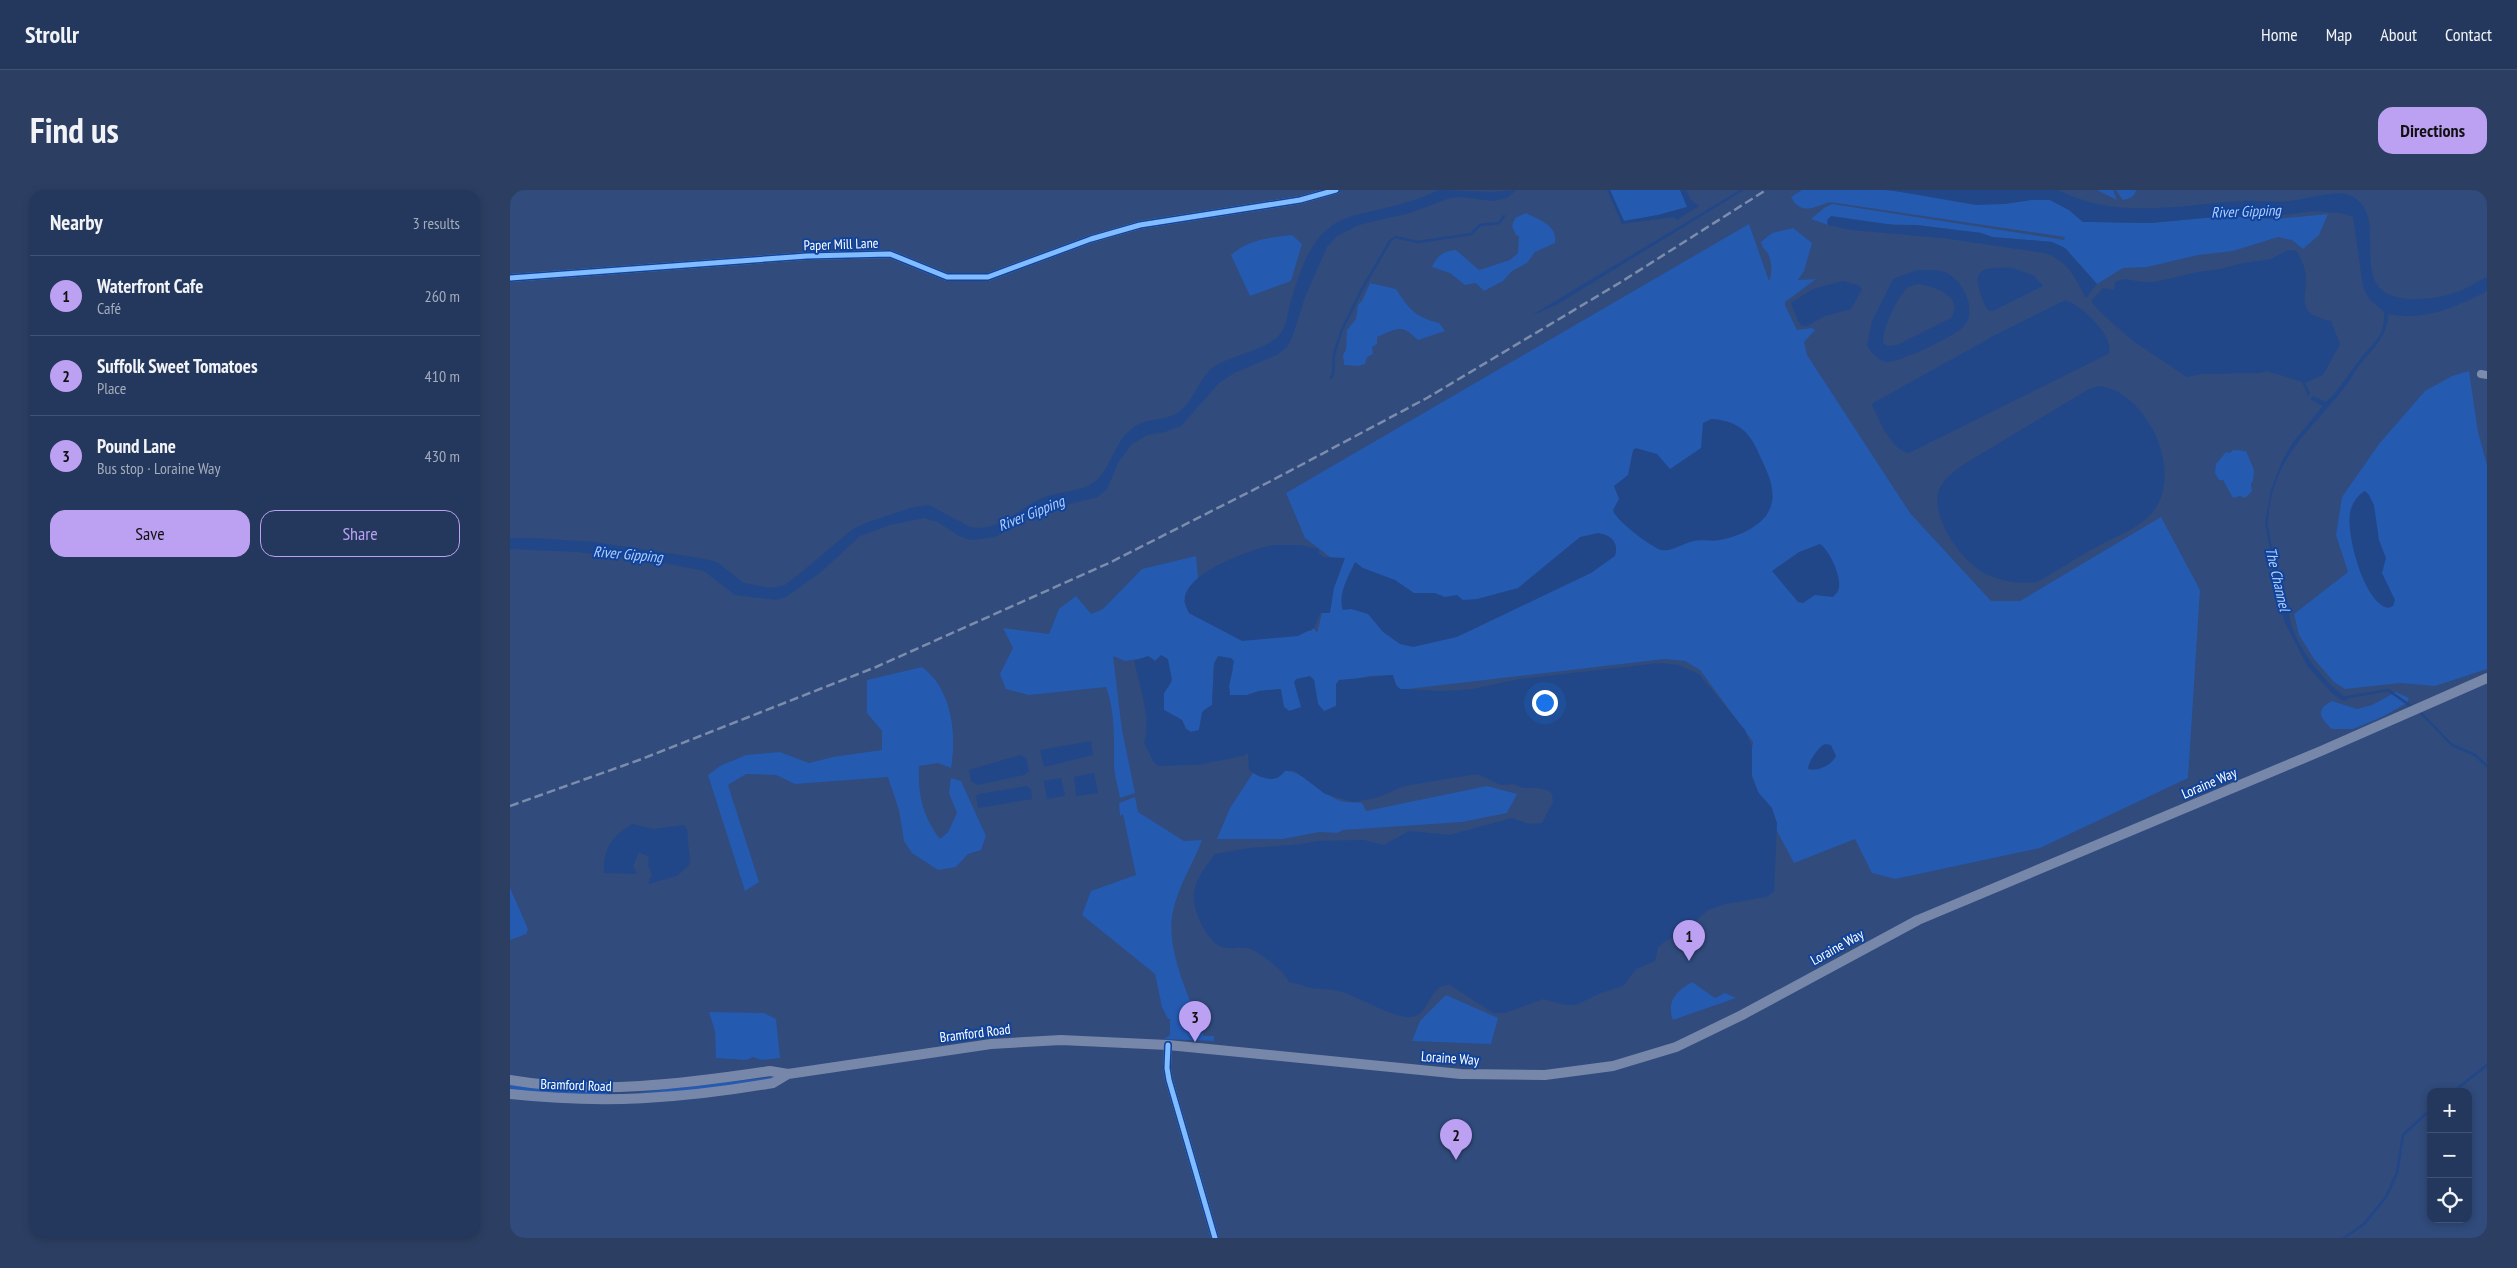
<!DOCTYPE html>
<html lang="en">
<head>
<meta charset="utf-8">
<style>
	:root { --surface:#24385d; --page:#2c3f63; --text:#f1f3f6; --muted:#a3acbc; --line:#415272; --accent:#bca0f2 }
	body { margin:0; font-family:"PT Sans Narrow",sans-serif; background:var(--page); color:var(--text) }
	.controls { position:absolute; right:15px; bottom:15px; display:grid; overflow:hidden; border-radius:10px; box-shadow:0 2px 8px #0003 }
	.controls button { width:45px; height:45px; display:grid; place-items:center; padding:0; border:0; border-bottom:1px solid var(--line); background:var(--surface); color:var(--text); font:25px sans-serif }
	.you { position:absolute; left:1034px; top:512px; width:18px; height:18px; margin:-12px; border:4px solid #fff; border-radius:50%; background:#1a73e8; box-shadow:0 0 0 8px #1a73e833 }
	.badge { display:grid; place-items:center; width:32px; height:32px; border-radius:50%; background:var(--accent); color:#111; font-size:16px; font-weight:700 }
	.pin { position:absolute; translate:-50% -41px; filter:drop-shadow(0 1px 2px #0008) }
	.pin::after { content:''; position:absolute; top:26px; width:18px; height:15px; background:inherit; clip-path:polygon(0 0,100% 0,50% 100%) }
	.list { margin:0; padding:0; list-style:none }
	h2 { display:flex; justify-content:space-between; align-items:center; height:65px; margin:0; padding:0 20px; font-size:21px }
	h2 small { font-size:16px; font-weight:400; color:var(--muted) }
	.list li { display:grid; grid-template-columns:32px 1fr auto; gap:15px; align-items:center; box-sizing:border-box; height:80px; padding:0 20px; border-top:1px solid var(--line) }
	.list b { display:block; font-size:19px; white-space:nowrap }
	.list p { margin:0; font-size:16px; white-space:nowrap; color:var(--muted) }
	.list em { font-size:16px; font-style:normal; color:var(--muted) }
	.actions { display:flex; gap:10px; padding:15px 20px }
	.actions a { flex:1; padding:11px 0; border:1px solid var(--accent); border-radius:15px; text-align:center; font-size:18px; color:var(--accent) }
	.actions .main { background:var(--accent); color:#111 }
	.icon { flex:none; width:28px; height:28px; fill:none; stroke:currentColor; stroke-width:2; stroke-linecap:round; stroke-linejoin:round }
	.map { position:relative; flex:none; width:1977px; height:1048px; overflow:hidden; border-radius:15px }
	header { display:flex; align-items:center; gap:30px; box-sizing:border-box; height:70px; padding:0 25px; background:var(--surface); border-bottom:1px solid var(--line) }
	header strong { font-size:24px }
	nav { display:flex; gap:28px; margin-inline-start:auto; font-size:18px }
	.intro { display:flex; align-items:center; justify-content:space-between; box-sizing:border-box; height:120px; padding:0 30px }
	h1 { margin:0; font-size:35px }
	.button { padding:12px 22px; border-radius:15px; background:var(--accent); color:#111; font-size:18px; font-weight:700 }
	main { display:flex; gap:30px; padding:0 30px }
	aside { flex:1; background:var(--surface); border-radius:15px; box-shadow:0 2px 8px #0003 }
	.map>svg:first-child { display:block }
	.green { fill:#255ab1 }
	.water { fill:#224788; fill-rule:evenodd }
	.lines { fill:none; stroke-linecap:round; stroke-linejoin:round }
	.stream { stroke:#224788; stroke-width:2.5 }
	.street { stroke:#7b8cad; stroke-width:8 }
	.secondary { stroke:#7687aa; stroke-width:10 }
	.rail { stroke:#7b8cac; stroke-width:2.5; stroke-dasharray:9 4; stroke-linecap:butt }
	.cycleway-casing { stroke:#10439b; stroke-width:8 }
	.cycleway { stroke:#80bcff; stroke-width:5 }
	.labels { text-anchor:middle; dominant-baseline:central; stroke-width:4; stroke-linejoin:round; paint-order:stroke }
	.street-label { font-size:14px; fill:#fff; stroke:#10439b }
	.water-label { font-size:15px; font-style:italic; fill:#b0cdfb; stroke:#10439b }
</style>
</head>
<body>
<header>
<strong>Strollr</strong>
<nav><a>Home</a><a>Map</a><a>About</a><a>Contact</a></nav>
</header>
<div class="intro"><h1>Find us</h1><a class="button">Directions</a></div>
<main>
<aside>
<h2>Nearby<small>3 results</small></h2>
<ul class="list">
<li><span class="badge">1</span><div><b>Waterfront Cafe</b><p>Café</p></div><em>260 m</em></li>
<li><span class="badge">2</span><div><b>Suffolk Sweet Tomatoes</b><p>Place</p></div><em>410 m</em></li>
<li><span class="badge">3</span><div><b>Pound Lane</b><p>Bus stop · Loraine Way</p></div><em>430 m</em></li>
</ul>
<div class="actions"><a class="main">Save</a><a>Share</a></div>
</aside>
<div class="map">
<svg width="1977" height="1048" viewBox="0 0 1977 1048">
	<rect width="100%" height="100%" fill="#304b7c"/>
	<path class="green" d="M1100 0H1170L1178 17 1148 25 1114 31Z
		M1292 0H1375L1494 14 1521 10H1540L1559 20 1573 32H1583L1640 33 1716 26 1765 29 1818 24 1809 45 1793 59 1782 50 1768 47 1723 61 1688 65 1637 77 1613 78 1587 94 1555 58 1542 52 1482 47 1471 43 1406 35 1317 33 1318 35 1301 29 1314 18 1322 14 1554 50 1555 47 1320 12C1304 17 1291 26 1281 7Z
		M1587 0H1603L1607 10Z
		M1606 0H1626C1625 7 1619 9 1613 10Z
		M1016 23C1029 30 1048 35 1045 53L1025 62 1017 73 1002 81 993 91 974 101 966 93 955 95 940 83 922 77C927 66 933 61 946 60L969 80 1000 70 1008 63 1009 46 1006 45 1002 36 1005 28Z
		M1239 34 1259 91C1262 84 1262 74 1259 66 1257 60 1252 59 1251 52L1262 43 1283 38 1302 53 1294 81 1288 90 1306 89 1275 112V115L1287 140 1302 138 1305 140 1294 152 1297 165 1400 323 1481 411H1510L1651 327 1690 400 1678 588 1530 658 1385 689 1362 683 1345 649 1284 673 1253 615 1239 577 1243 552 1190 480 1175 471 1154 469 889 500 882 485 859 486 826 494V516L814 522 808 514 804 490 790 519 779 521 774 517 770 499 749 501 737 505H720L719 496 723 479 704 473 702 515 694 520 689 540 681 542 676 539 672 530 654 520V503L661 493 647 469 645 471 640 467 615 471 603 466 612 540 625 603 610 608C608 597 604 585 604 573 604 548 605 521 596 497L519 505 496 499 490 484 503 458 493 438 539 444 549 419 566 406 581 424 593 419 632 379 686 366 688 388 674 411 679 423 710 439 801 441 804 438 807 443 825 371 795 348 776 303Z
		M782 45 792 54 781 91 740 106 721 65C737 50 760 47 782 45Z
		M860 93 886 99C899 119 905 127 929 133L935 141 908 150C890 133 889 138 867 147V154L862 157 863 164 857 167 855 174 848 176 834 175 833 165 836 160 837 140 846 129 848 115 852 111Z
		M1959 181 1968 242 1977 275V479L1925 496 1891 493 1835 499 1824 492 1804 469 1789 445 1784 424 1838 382 1826 345 1832 307 1869 254 1915 201 1942 186Z
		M1723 260 1736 261 1744 280 1743 291 1741 294 1742 301 1735 308 1730 306 1723 308 1713 290H1709L1705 283 1706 274 1716 262 1720 263Z
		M412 477C442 499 447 544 441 578L428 573 409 576C408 605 412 625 430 649L438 642 447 623 439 603 441 588 451 591 476 646 471 660 458 664 446 677 428 680 402 663 394 651 389 620 378 587 285 594 266 585 236 584 218 595 249 692 235 701 198 585 210 576 236 565 270 562 299 573 323 567 372 560V541L357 523V490Z
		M1886 502 1899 508 1897 513 1872 527 1843 539H1822C1811 529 1804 520 1822 511L1847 519 1862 515Z
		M775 581C791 579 813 605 831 611 838 613 845 612 852 613L856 621 977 596 1007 604 997 623 952 632 833 640 827 643 809 642 773 649H707L720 618 743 583 750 587Z
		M625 607 628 622 674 651 692 650C684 672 670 693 664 717 653 757 680 807 694 846H704V851L654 849 660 845V829H658L652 817 645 784 572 725 581 701 626 685 613 624 610 626 609 613Z
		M0 698 18 739 16 744 0 750Z
		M1182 792 1205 808 1215 803 1226 808 1163 830C1156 812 1166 801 1182 792Z
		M936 805 988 828 981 854 902 851 910 831Z
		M199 822 254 823 266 829 270 868 252 870 243 867 236 870 206 868 205 841Z
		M262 887 263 890 191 902 125 903Z
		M0 894 96 902 98 905 0 902Z"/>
	<path class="water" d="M929 0 982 2 1006 0 997 8 984 11 949 7 940 8 900 23 849 35 827 46 817 57 810 73 795 107 782 148 777 157 767 165 724 183 709 193 671 236 655 242 637 245 622 254 608 273 597 299 588 307 535 320 485 347 462 350 449 346 428 332 414 328 380 335 350 346 311 382 276 407 266 410 225 405 194 381 159 374 67 362 0 359V348H25L84 352 190 368 207 372 234 393 261 398 275 395 288 385 343 339 358 332 400 318 419 315 460 337C490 343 509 317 535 307 551 301 575 302 588 289 602 274 606 249 624 237 638 227 656 232 670 221 684 210 688 191 701 179 720 164 758 161 771 143 776 135 778 123 780 114 788 88 797 55 819 38 836 24 859 23 879 17 896 13 914 7 929 0Z
		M1097 0H1100L1114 31 1148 25 1177 17 1170 0H1176L1181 10 1189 16 1167 30 1164 27 1112 34Z
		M1230 0H1234L1046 115 1022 125Z
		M1379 0H1548C1607 31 1673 14 1734 11 1750 10 1765 13 1780 11 1796 9 1825 0 1839 5 1886 24 1829 104 1898 109 1913 110 1936 107 1950 101 1959 97 1968 91 1977 87V101C1946 117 1913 132 1878 124 1878 144 1864 158 1852 172 1845 180 1841 189 1835 197 1800 241 1762 268 1758 330 1757 348 1774 398 1779 419 1777 447 1815 494 1838 509L1833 511 1823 504 1798 477 1774 431 1755 333 1761 300 1772 271 1784 251 1813 216 1800 209 1803 206 1816 212C1829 200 1837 186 1848 172 1861 153 1876 149 1874 122L1859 109 1853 97 1843 27 1831 23 1804 21 1753 28 1716 26 1640 33 1583 32H1573L1559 20 1540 10H1521L1494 14 1466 15Z
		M1321 26 1384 35H1406L1471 43 1482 47 1542 52 1555 58 1587 94 1576 108C1565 88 1558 70 1534 63L1433 48 1341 40 1318 35 1317 30Z
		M1778 60 1787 61C1791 69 1796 79 1796 88 1796 102 1789 120 1806 126 1812 128 1815 131 1821 131L1830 154 1813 185 1795 193 1800 204 1798 206 1792 192 1757 181 1751 183 1691 184 1677 187 1623 151 1590 122 1581 111 1593 98 1604 100 1605 92 1614 89 1633 92H1645L1688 82 1711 79 1733 73 1761 69Z
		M1502 78 1523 85 1533 96 1483 121H1479C1474 115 1471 106 1469 99 1462 74 1484 78 1502 78Z
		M1407 80C1416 80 1429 79 1437 83 1453 91 1467 119 1455 135 1448 145 1387 174 1376 172 1368 170 1360 162 1357 155L1362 131 1383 89ZM1407 94C1422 96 1455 105 1441 128L1387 155 1378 156 1374 154C1369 146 1388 106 1396 99 1398 96 1403 96 1407 94Z
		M1333 91 1348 95 1352 99 1341 119 1315 126 1297 136H1292L1288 131 1281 113 1303 99Z
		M1555 110C1570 114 1607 148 1598 164L1399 263C1380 259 1370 231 1362 215L1363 213 1487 144Z
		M1589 196C1613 199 1631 218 1643 240 1657 267 1662 305 1637 328 1624 340 1605 347 1590 355 1569 366 1548 380 1527 392 1511 394 1494 392 1478 385 1454 375 1419 327 1429 300 1434 288 1447 279 1456 273L1579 199Z
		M1201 229C1226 230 1240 241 1249 264 1254 275 1261 288 1262 300 1267 330 1235 345 1210 350 1202 352 1193 349 1184 351 1173 353 1163 362 1151 360 1141 357 1104 329 1103 320L1109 309 1104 296 1118 285 1123 260 1126 258 1147 264 1160 279 1191 258 1193 233Z
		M1855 301 1859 305 1864 315 1869 350 1876 368 1872 383 1885 410 1883 416 1878 418C1854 413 1836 345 1840 323 1841 315 1848 304 1855 301Z
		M1088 343C1102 345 1109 353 1105 366L1081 383 947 447 903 457 890 454 873 442 858 424 841 419 833 420C827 405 839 385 845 372L853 378 885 390 904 403H925L935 407 947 405 953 410 967 409 1008 398 1070 347Z
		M1310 354C1319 360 1331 385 1329 397 1329 401 1326 404 1323 407L1305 405 1293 413 1288 412 1262 381 1289 362Z
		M763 355H790L809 359V364L814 367 835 368 824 398 820 423H810L804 438 788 446 732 451 679 423C678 420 675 416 675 412 671 384 741 359 763 355Z
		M651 465 658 469 662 490 654 503V520L672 530 676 539 681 542 689 540 692 522 702 515 704 473 708 466 721 468 724 471 719 496 720 505H737L749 501 771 499 774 517 779 521 791 517 784 492 786 489 800 486 804 490 808 514 814 521 826 516V494L829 490 883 485 886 496 891 499 935 501 963 499 1009 489 1150 473 1168 475 1189 484 1235 540 1242 557V588L1248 602 1262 618 1267 633 1264 702 1256 707 1216 714 1198 720 1180 736 1153 753 1148 758 1145 771 1126 779 1113 796 1091 803 1066 815H1055L1033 809 995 823H983L940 795C918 793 921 825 901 827 885 829 849 807 832 802 820 798 808 800 797 797 791 795 786 793 779 792 776 782 748 761 738 758 729 756 720 760 711 757 703 753 697 745 693 737 676 706 684 691 705 664L740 658 783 655 808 651 854 650 874 655 899 641 939 645 1002 628 1019 634 1032 633 1043 612 1042 604 1039 601 1028 598H1014L1003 594 991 595 967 584 894 596 866 608 843 612 815 604 785 581H775C765 595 752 588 739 580L738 563 733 566 687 575 648 576 643 571 634 553C642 531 629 493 624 471L638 466 645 471Z
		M581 551 583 565 534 577 530 560Z
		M1315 554 1321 555 1326 566C1322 575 1307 582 1298 579 1298 572 1309 556 1315 554Z
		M510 565 516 568 519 581 514 585 468 595 461 591 459 580Z
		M584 583 588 603 566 606 564 587Z
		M551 588 555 606 537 609 534 591Z
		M517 596 521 599 522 609 468 618 466 606 469 604Z
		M122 634 143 639 174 635 177 639 180 674 167 686 138 694 142 685 138 674 139 667 129 662 123 676 127 684 94 683C93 659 101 647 122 634Z"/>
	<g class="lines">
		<path class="stream" d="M821 188 823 184 824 164 831 142 851 101 880 51 885 47 908 52 961 44 970 35 989 33 994 26
			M1833 508 1878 500 1902 517
			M1909 521 1942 555 1965 565 1977 576
			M1943 902 1977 875
			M1834 1048 1854 1034 1876 1007 1887 983 1893 945 1921 919"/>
		<path class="street" d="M0 88 297 66 380 64 437 87H478L581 49 630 35 790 10 826 0
			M1971 184 1977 185
			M658 855 657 878 659 890 705 1048"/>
		<path class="secondary" d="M0 890C87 905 173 894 260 881L278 884 481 854 551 850 658 855 951 884 1035 885 1103 876 1166 857 1232 825 1408 730 1811 561 1977 488
			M0 904C93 914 171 909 263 893L278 884"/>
		<path class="rail" d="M0 616 129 570 366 477 599 373 759 292 917 208 1111 92 1256 0"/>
		<defs>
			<path id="cycleway" d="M0 88 297 66 380 64 437 87H478L581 49 630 35 790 10 826 0
				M658 855 657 878 659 890 705 1048"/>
		</defs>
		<use href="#cycleway" class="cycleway-casing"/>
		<use href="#cycleway" class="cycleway"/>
	</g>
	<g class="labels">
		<g class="street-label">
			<text transform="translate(331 54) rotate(-2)">Paper Mill Lane</text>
			<text transform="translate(1699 593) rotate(-23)">Loraine Way</text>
			<text transform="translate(1327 757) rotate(-29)">Loraine Way</text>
			<text transform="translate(465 843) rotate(-7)">Bramford Road</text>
			<text transform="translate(940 868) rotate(4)">Loraine Way</text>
			<text transform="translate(66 895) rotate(2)">Bramford Road</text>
		</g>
		<g class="water-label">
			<text transform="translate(1736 21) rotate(-2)">River Gipping</text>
			<text transform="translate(521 323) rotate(-22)">River Gipping</text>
			<text transform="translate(118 364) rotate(5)">River Gipping</text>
			<text transform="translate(1768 389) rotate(77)">The Channel</text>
		</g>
	</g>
</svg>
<div class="controls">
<button>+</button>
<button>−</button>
<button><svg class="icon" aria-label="locate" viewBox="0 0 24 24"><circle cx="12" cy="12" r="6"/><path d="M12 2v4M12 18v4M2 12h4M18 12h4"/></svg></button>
</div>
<div class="you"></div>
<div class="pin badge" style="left:1179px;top:771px">1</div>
<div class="pin badge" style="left:946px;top:970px">2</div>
<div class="pin badge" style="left:685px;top:852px">3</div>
</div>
</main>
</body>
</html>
